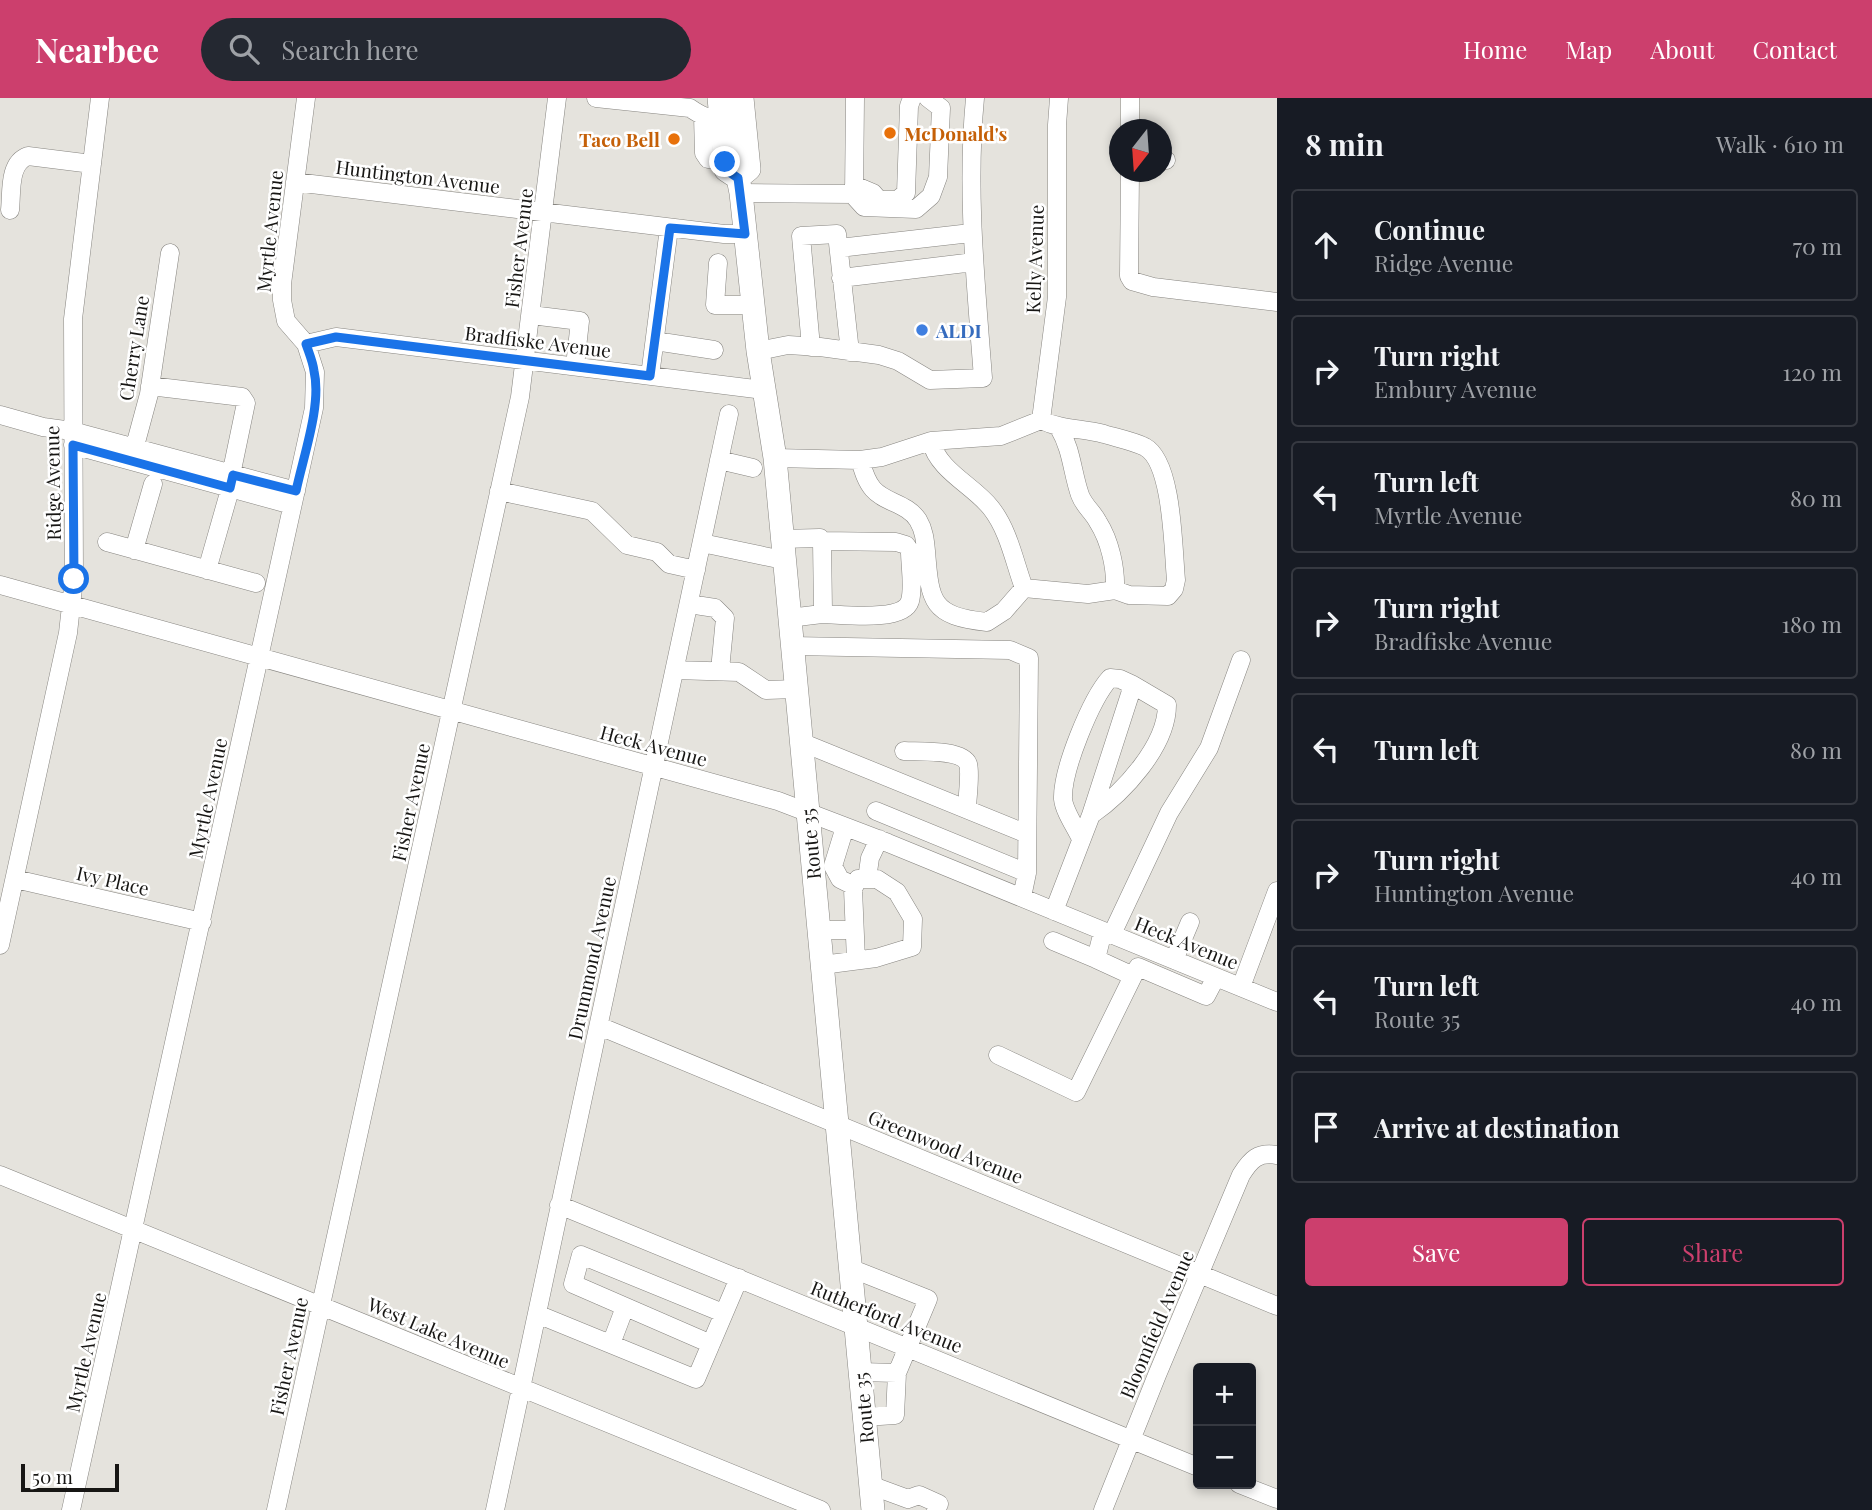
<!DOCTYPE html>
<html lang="en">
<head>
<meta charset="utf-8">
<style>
	:root { --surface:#171b24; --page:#242831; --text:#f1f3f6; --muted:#9ea1a6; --line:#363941; --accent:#cc3f6d }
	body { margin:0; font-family:"Playfair Display",serif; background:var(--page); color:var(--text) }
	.controls { position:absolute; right:21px; bottom:21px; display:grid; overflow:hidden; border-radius:7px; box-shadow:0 4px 10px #0003 }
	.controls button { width:63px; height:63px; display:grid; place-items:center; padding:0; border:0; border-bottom:2px solid var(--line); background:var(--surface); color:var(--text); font:35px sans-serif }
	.compass { position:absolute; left:1109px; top:21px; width:63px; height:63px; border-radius:50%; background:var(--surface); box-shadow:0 4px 10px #0003; rotate:197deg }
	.scale { position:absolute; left:21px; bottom:18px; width:98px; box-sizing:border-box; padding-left:7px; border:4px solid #171614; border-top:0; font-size:19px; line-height:24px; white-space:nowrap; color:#171614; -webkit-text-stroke:5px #fff; paint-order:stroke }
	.stop { position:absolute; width:21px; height:21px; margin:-16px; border:5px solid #1a73e8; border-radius:50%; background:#fff }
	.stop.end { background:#1a73e8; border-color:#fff; box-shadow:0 2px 7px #0008 }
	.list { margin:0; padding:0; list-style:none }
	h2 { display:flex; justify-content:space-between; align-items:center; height:91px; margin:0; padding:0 28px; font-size:30px }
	h2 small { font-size:23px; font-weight:400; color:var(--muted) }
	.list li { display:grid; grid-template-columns:46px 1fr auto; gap:21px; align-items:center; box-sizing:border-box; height:112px; margin:0 14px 14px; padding:0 14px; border:2px solid var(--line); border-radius:7px }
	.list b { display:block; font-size:26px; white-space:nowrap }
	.list p { margin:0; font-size:23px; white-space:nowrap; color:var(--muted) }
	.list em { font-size:23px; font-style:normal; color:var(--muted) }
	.actions { display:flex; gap:14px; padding:21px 28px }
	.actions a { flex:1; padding:16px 0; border:2px solid var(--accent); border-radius:7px; text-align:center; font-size:24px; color:var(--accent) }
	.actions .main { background:var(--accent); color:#fff }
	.icon { flex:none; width:38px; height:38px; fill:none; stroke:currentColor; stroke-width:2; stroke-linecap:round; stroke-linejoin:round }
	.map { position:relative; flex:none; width:1277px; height:1412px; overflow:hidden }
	header { display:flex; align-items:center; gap:42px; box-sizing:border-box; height:98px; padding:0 35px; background:var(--accent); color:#fff }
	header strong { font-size:33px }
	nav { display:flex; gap:38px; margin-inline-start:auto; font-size:24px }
	.search { width:490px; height:63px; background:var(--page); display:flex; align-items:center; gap:18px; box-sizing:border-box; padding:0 24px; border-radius:38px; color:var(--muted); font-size:26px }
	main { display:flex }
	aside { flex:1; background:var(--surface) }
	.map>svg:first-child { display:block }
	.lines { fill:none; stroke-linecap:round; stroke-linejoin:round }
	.minor-casing { stroke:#878580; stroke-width:19 }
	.major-casing { stroke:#878580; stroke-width:24 }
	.minor { stroke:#fff; stroke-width:18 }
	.major { stroke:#fff; stroke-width:23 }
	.route { stroke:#1a73e8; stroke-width:9 }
	.food-dot { fill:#e8710a; stroke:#fff; stroke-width:2.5 }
	.shop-dot { fill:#3f7fe0; stroke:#fff; stroke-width:2.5 }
	.labels { text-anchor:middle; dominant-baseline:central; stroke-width:5; stroke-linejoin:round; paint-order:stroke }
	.food-label { font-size:19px; font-weight:bold; fill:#c56008; stroke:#fff; text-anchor:start }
	.street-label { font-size:19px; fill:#171614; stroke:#fff }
	.shop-label { font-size:19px; font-weight:bold; fill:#366cbe; stroke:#fff; text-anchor:start }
</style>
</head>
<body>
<header>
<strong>Nearbee</strong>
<div class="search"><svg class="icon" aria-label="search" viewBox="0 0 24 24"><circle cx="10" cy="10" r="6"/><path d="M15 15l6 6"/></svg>Search here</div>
<nav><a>Home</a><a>Map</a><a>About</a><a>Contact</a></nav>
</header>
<main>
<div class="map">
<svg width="1277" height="1412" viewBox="0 0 1277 1412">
	<rect width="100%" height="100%" fill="#e5e3dd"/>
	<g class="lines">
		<defs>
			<path id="minor" d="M596 0 690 10C700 17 707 21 720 19
				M855 0 854 98 864 109 916 111 931 98 938 79 941 10 928 0
				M703 18 704 55 708 61 725 64
				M1130 32V0
				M1162 61 1166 62
				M1130 74 1129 178 1132 183 1153 189 1277 204
				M295 84 724 136H745
				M854 87 873 95 879 102H897L906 95 909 8 912 0
				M741 95 854 96
				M10 112C12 95 8 65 28 58L92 66
				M839 150 971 135
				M718 165 715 207H754
				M841 180 974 164
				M531 217 580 223 575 268
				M655 243 714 252
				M306 246 336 239 764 292
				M811 249 801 138 837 136 850 254
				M758 253 788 247 820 249 879 257 898 263 930 282 983 280C976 186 966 94 975 0
				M650 278 669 130
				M150 288 242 299 246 305 231 377
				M0 317 43 329 72 333 296 393
				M1041 322 1057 199V27L1059 0
				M1059 330C1072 352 1072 374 1080 397 1084 408 1093 414 1098 424 1110 443 1116 470 1115 492
				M73 347 292 407
				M132 359 149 296 170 155
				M775 360 860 362 882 359 931 343 1001 338 1041 322C1062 332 1081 330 1104 336 1117 340 1133 343 1145 349 1173 364 1173 452 1176 482L1174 491 1168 498 1129 497 1115 492 1088 496 1024 490C1014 463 1009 433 991 410 973 387 938 373 931 343
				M719 362 753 370
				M860 362C863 372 866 383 873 391 885 405 907 405 918 422 924 432 925 442 926 453 930 504 931 518 987 524L1004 513 1024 490
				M499 393 592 413 627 447 657 454 669 466 696 472
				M781 441 820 440 822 443 823 513 822 516 789 520
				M107 444 256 485
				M702 445 783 462
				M134 452 153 386
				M207 472 233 381
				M0 487 778 703 888 745 1277 904
				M689 506 715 510 725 520 720 572
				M822 516C841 516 903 525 910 503 914 489 910 468 910 453L906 447 896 444 822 443
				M792 548 1010 552 1029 560 1027 775 1022 799
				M675 572 739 574 766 592 796 591
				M801 644 1027 736
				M904 653C918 654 962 651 968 666 971 675 967 701 967 711
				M876 713 1027 775
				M845 729 833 768 840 781 854 788
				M1081 741C1076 730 1064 713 1063 701 1062 672 1091 601 1110 580L1120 581 1133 587
				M15 781 202 824
				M867 781 870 760 879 741
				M1054 813 1091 717 1133 587 1167 607C1167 648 1123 695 1091 717
				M818 832H854
				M1103 833 1096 861 1133 878 1138 869 1206 898 1216 879
				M1112 836 1169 715 1209 650 1241 562
				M1053 843 1096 861
				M0 847 68 535 74 481 73 221 100 0
				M1174 862 1190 824
				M822 867 876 860 912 849 913 821 897 794 877 781H858L853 791 856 862
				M1241 889 1277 793
				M599 928 1277 1208
				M998 957 1076 994 1133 878
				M0 1077 821 1412
				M559 1107 1198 1369
				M850 1170 928 1201 897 1275 895 1317 864 1319
				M537 1216 696 1281 739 1180
				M611 1246 625 1209
				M711 1246 573 1186 581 1157 723 1215
				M860 1274 897 1275
				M1239 1386 1277 1401
				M870 1387 908 1401 919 1397 939 1406 936 1412
				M71 1412 314 310 315 274 306 246 286 223 282 202V186L306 0
				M276 1412 520 299 557 0
				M495 1412 729 316
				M1103 1412 1157 1277 1241 1077C1251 1061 1258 1054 1277 1057"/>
			<path id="major" d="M719 0 726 72 738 80 741 95 758 253 775 360 873 1412
				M738 80 749 71 742 0"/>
		</defs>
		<use href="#minor" class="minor-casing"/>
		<use href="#major" class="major-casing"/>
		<use href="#minor" class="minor"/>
		<use href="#major" class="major"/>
	</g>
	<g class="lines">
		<path class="route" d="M74 481 73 347 230 390 233 377 296 393C303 359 322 307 314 273 313 264 309 255 306 246L336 239 650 278 670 130 745 136 738 80 726 72 725 64"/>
	</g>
	<g class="food-dot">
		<circle cx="890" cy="35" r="7"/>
		<circle cx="674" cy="41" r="7"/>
	</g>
	<circle class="shop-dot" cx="922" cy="232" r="7"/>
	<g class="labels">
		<g class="food-label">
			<text x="904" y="35">McDonald's</text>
			<text x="660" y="41" text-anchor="end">Taco Bell</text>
		</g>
		<g class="street-label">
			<text transform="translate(418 78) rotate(7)">Huntington Avenue</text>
			<text transform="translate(269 133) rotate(-84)">Myrtle Avenue</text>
			<text transform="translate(518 150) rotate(-83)">Fisher Avenue</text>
			<text transform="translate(1034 161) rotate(-88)">Kelly Avenue</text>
			<text transform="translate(538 243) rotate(7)">Bradfiske Avenue</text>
			<text transform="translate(133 250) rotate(-81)">Cherry Lane</text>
			<text transform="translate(52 385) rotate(-91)">Ridge Avenue</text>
			<text transform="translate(654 647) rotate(15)">Heck Avenue</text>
			<text transform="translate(207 700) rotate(-78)">Myrtle Avenue</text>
			<text transform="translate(410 704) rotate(-78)">Fisher Avenue</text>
			<text transform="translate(810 746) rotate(-95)">Route 35</text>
			<text transform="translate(113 782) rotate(13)">Ivy Place</text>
			<text transform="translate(1187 844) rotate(22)">Heck Avenue</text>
			<text transform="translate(591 860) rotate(-78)">Drummond Avenue</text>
			<text transform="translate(946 1048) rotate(22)">Greenwood Avenue</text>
			<text transform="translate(887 1218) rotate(22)">Rutherford Avenue</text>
			<text transform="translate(1156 1226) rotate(-67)">Bloomfield Avenue</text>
			<text transform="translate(439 1234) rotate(23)">West Lake Avenue</text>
			<text transform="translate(85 1254) rotate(-77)">Myrtle Avenue</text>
			<text transform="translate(288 1258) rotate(-78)">Fisher Avenue</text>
			<text transform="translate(863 1310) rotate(-95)">Route 35</text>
		</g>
		<g class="shop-label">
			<text x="936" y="232">ALDI</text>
		</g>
	</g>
</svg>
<div class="controls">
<button>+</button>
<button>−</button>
</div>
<svg class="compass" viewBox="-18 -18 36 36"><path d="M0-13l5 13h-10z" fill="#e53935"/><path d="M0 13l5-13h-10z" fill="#9ea1a6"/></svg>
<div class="scale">50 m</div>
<div class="stop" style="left:74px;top:481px"></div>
<div class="stop end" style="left:725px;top:64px"></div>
</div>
<aside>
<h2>8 min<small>Walk · 610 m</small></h2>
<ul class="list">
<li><svg class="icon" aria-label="ahead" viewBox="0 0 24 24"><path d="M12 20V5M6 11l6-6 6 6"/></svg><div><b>Continue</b><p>Ridge Avenue</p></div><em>70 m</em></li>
<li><svg class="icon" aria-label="right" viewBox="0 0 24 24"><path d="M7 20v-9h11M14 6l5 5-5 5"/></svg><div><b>Turn right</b><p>Embury Avenue</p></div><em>120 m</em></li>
<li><svg class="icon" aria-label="left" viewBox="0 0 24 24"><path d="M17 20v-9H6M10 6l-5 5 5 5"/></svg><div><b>Turn left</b><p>Myrtle Avenue</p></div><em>80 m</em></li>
<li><svg class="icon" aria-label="right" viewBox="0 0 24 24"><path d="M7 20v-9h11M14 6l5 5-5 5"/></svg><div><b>Turn right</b><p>Bradfiske Avenue</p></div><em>180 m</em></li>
<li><svg class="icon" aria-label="left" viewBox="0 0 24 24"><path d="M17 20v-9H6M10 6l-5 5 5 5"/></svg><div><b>Turn left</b></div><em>80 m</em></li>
<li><svg class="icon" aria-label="right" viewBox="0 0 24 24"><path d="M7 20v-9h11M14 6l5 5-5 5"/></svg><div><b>Turn right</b><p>Huntington Avenue</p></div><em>40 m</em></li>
<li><svg class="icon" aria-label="left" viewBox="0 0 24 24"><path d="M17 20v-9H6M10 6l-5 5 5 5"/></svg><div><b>Turn left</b><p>Route 35</p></div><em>40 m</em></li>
<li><svg class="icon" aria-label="arrive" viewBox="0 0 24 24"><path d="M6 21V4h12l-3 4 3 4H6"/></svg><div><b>Arrive at destination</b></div></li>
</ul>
<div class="actions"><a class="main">Save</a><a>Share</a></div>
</aside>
</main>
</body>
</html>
